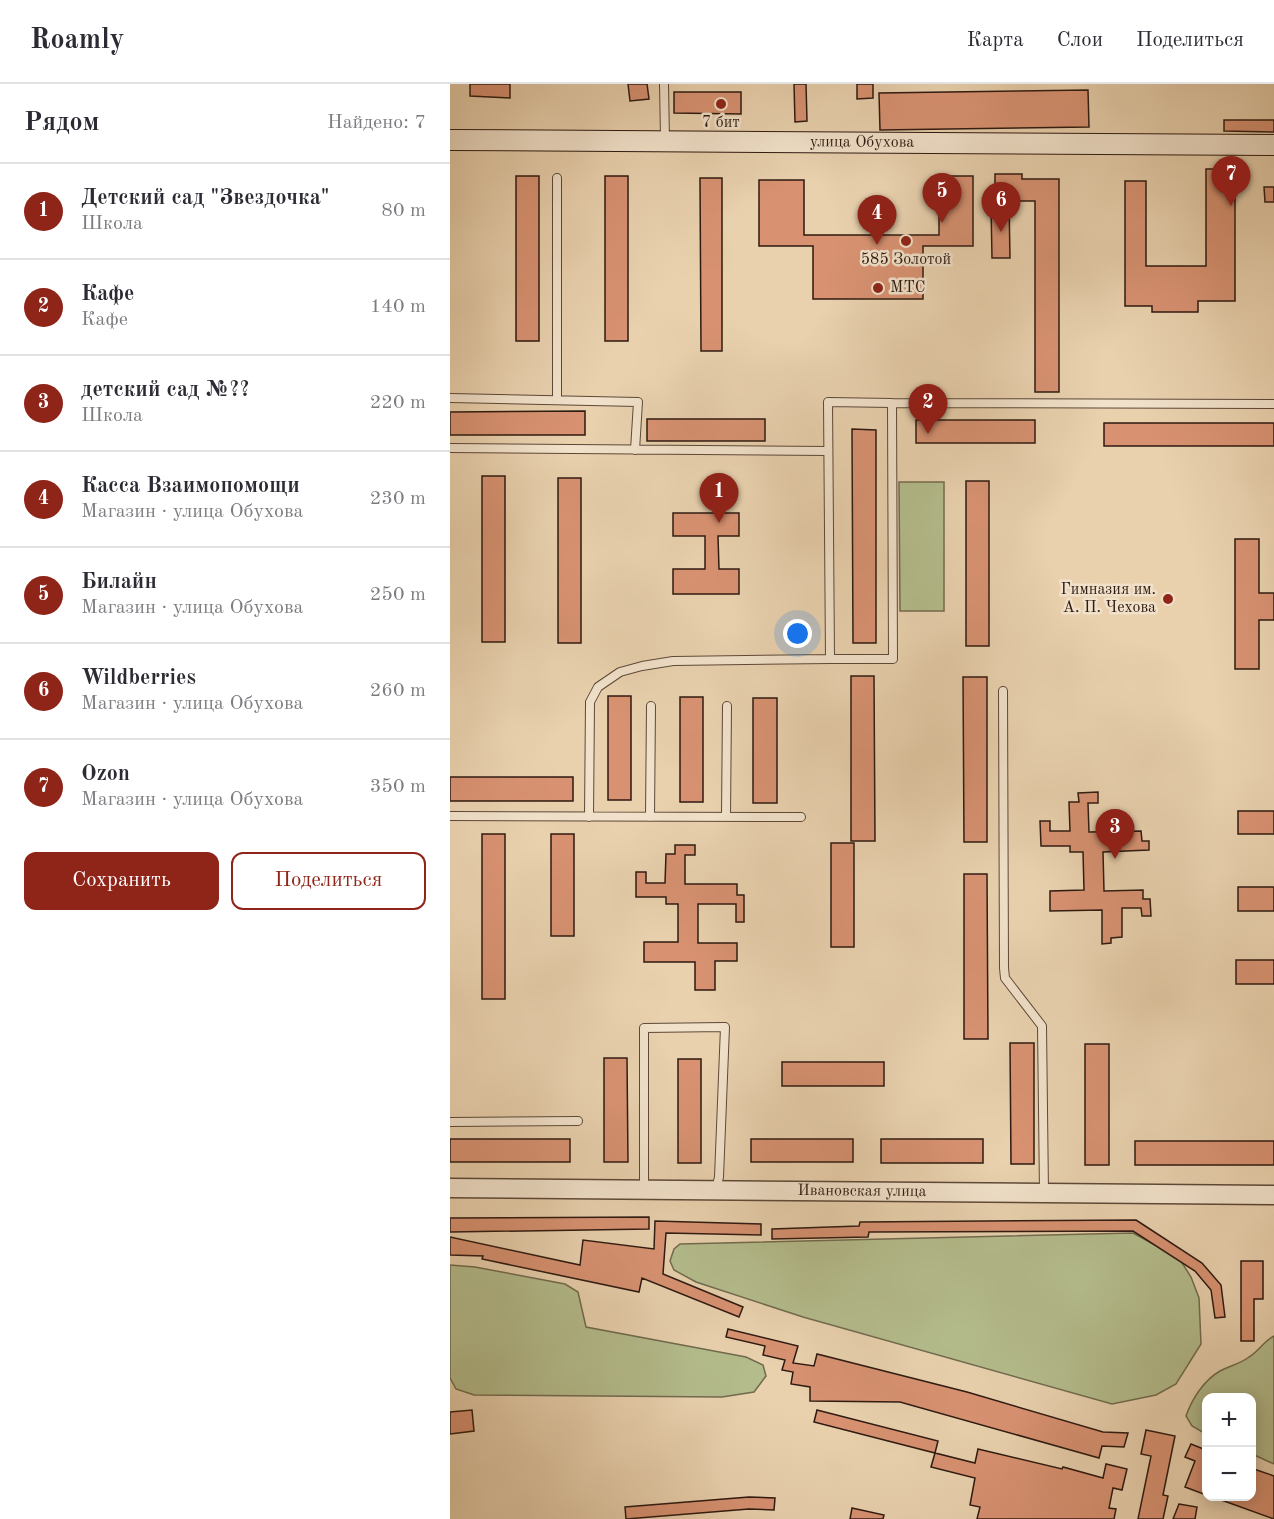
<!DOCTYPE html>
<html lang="ru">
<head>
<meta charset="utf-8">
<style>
	:root { --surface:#fff; --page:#f7f7f7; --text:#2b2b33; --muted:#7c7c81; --line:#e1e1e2; --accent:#8f2418 }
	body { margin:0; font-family:"Old Standard TT",serif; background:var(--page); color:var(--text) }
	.controls { position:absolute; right:18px; bottom:18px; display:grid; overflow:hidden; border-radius:12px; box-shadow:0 3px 15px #0003 }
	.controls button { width:54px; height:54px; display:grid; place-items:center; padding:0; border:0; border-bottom:2px solid var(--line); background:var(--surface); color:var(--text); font:30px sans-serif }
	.you { position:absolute; left:348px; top:550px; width:21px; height:21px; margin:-15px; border:4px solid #fff; border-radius:50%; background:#1a73e8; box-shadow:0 0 0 9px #1a73e833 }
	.badge { display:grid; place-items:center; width:39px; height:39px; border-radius:50%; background:var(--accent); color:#fff; font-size:20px; font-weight:700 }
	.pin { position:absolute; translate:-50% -50px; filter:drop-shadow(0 2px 3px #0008) }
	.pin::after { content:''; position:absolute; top:32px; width:21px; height:18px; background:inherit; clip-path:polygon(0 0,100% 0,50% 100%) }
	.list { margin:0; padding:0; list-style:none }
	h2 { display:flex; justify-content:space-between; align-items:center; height:78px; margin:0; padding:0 24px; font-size:26px }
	h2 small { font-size:20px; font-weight:400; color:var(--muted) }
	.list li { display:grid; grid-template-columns:39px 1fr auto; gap:18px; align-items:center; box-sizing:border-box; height:96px; padding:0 24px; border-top:2px solid var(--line) }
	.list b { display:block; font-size:22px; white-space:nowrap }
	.list p { margin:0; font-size:20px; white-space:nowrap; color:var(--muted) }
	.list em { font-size:20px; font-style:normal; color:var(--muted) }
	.actions { display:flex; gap:12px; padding:18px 24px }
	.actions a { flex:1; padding:14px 0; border:2px solid var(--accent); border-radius:12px; text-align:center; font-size:21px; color:var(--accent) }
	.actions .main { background:var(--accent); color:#fff }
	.map { position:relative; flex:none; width:824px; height:1435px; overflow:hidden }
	header { display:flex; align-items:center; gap:36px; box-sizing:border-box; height:84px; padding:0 30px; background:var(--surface); border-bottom:2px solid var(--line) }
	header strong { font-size:28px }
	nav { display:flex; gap:33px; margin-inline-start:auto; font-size:21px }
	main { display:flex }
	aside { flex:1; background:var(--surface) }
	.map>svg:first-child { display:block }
	.green { fill:#b4bc8c; stroke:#716b4e; stroke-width:1.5 }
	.building { fill:#d89272; stroke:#2e1a11; stroke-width:1.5 }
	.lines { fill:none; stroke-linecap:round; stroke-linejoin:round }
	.service-casing { stroke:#5d4838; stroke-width:10 }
	.tertiary-casing { stroke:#5d4838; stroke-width:21 }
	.secondary-casing { stroke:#2e1a11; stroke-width:22 }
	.service { stroke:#f1e1ca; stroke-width:8 }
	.tertiary { stroke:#f1e1ca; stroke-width:18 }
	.secondary { stroke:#f1e1ca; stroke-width:20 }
	.poi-dot { fill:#8f2418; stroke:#f1e1ca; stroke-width:2 }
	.labels { text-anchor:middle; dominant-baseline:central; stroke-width:5; stroke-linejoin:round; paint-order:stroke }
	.poi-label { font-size:16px; fill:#2e1a11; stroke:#f1e1ca }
	.street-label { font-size:16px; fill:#2e1a11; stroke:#f1e1ca }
</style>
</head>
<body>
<header>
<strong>Roamly</strong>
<nav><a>Карта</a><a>Слои</a><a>Поделиться</a></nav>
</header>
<main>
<aside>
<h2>Рядом<small>Найдено: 7</small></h2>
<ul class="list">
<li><span class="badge">1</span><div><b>Детский сад &quot;Звездочка&quot;</b><p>Школа</p></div><em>80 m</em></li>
<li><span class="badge">2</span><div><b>Кафе</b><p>Кафе</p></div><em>140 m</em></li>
<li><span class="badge">3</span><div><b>детский сад №??</b><p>Школа</p></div><em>220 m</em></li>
<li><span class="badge">4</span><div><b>Касса Взаимопомощи</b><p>Магазин · улица Обухова</p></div><em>230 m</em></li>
<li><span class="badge">5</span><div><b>Билайн</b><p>Магазин · улица Обухова</p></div><em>250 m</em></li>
<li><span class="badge">6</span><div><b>Wildberries</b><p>Магазин · улица Обухова</p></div><em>260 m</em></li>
<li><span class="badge">7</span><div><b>Ozon</b><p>Магазин · улица Обухова</p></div><em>350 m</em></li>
</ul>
<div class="actions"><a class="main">Сохранить</a><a>Поделиться</a></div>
</aside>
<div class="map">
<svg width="824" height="1435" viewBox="0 0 824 1435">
	<rect width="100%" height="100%" fill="#e9d1ae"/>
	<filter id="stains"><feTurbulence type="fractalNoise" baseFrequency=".00333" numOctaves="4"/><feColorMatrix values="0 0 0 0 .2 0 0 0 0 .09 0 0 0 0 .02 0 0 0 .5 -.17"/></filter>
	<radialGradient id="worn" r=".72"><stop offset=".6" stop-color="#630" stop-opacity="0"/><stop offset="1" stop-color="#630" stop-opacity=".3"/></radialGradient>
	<path class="green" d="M449 398H494V527H450Z
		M683 1149 729 1174 741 1193 749 1214 751 1260 726 1300 706 1311 662 1320 353 1233 246 1198 224 1186 220 1177 224 1165 230 1160Z
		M0 1181 25 1183 115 1200 128 1208 136 1243 296 1273 313 1281 316 1292 304 1308 272 1313 24 1311 6 1305 0 1294Z
		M824 1252V1380L802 1370V1314H756V1350L742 1342 736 1332C742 1315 754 1296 770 1287 779 1282 790 1280 799 1273 809 1267 814 1257 824 1252Z"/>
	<path class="building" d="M20 0H60V14L20 12Z
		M178 0H197L199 15 180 17Z
		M344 0H356L357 37 345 38Z
		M407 0H423V14L407 15Z
		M638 6 639 43 430 46 429 9Z
		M224 8H291V30L224 29Z
		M774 36H824V48L774 47Z
		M756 85H785V217H748V228H702V222H675V97H696V182H756Z
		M545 90H572V95H609V308H585V117H559L560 174H542L541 122H545Z
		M66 92H89V257H66Z
		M155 92H178V257H155Z
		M489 92H523V162H473V215H363V162H309V96H354V151H489Z
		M250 94H272V267H251Z
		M814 103H824V118H815Z
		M135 327V351H0V328Z
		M197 335H315V357H197Z
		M466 336H585V359H466Z
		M654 339H824V362H654Z
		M402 345 426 346V559H403Z
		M32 392H55V558H32Z
		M108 394H131V559H108Z
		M516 397H539V562H516Z
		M223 429H289V452H268L269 485H289V510H223V485H255V452H223Z
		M785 455H809V509H824V536H809V585H785Z
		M401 592H424L425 757H401Z
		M513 593H537V758H514Z
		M158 612H181V716H158Z
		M230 613H253V718H230Z
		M303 614H327V719H303Z
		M0 693H123V717H0Z
		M648 708V719H638L639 748 691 747 692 757H699V766L653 768 654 807 693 806V815H700L701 832H692L691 824H672V853L661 854V859L652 860V826L600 827V807L634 806 633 768H620V762H591L590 737H600V747H620L619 718H629L628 709Z
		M788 727H824V750H788Z
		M32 750H55V915H32Z
		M101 750H124V852H101Z
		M381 759H404V863H381Z
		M225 761H245V771H235V800H287V811H294V838H286V820H248V859H287V877H265V906H245V878H194V858H228V820H216V813H186V788H196V799H215L216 770H225Z
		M514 790H537L538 955H514Z
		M788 803H824V827H788Z
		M786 876H824V900H786Z
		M560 959H584V1080H561Z
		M635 960H659V1081H635Z
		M154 974H177L178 1078H154Z
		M228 975H251V1079H228Z
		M332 978H434V1002H332Z
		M0 1055H120V1078H0Z
		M301 1055H403V1078H301Z
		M431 1055H533V1079H431Z
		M685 1057H824V1081H685Z
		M199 1133V1145L0 1148V1134Z
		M686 1136 752 1179 771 1201 775 1233 765 1234 761 1206 745 1187 683 1147 419 1148 418 1153 322 1155V1145L409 1142 410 1138Z
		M205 1137 311 1140V1151L216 1149 213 1190 293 1223 289 1233 192 1194 189 1208 32 1175 33 1172 0 1171V1153L130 1181 133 1156 204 1165Z
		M791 1177H813V1215H804V1257H791Z
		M278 1245 348 1262 343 1279 364 1282 367 1270 517 1308 653 1348 678 1349 674 1363 652 1362 649 1374 450 1318 360 1317V1303L341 1300 343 1288 332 1286 335 1276 313 1271 315 1262 276 1253Z
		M22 1326 24 1347 0 1350V1328Z
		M367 1326 488 1357 485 1369 364 1338Z
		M696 1346 725 1352 713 1411 718 1412 713 1435H688L701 1372 691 1370Z
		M741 1360 756 1366V1411L735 1403 745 1377 735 1373Z
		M528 1365 612 1385 613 1383 653 1394 656 1380 677 1385 672 1406 663 1404 659 1424 666 1425 664 1435H527L530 1423 520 1421 525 1394 481 1383 485 1369 525 1379Z
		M801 1384 824 1392V1435L763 1413H801Z
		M299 1413 325 1414 324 1426 299 1425 176 1435 175 1423Z
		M729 1420 747 1423 745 1435H723Z
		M402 1424 434 1431 433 1435H400Z"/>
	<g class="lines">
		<defs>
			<path id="service" d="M214 0 215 55
				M107 94V316
				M0 314 188 318 185 366
				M442 319 824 320
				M0 364 378 367
				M553 607 554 884 555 894 592 942 594 1109
				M0 732 351 733
				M139 733 140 618 148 603 170 588 192 582 223 577 380 575 378 318 442 319 443 575H380
				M200 733 201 622
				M276 733 277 622
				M0 1038 128 1037
				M194 1104V944L275 943 269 1093 266 1105"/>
			<g id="tertiary">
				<path id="s1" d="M0 1104 824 1111"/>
			</g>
			<g id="secondary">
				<path id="s2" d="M0 56 824 61"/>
			</g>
		</defs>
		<use href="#service" class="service-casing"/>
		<use href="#tertiary" class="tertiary-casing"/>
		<use href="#secondary" class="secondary-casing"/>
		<use href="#service" class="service"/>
		<use href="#tertiary" class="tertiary"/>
		<use href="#secondary" class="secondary"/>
	</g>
	<g class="poi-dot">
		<circle cx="271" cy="20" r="6"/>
		<circle cx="456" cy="157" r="6"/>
		<circle cx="428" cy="204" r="6"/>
		<circle cx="718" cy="515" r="6"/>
	</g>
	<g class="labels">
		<g class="poi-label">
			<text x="271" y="39">7 бит</text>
			<text x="456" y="176">585 Золотой</text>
			<text x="440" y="204" text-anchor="start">МТС</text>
			<text x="706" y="506" text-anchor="end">Гимназия им.<tspan x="706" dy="18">А. П. Чехова</tspan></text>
		</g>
		<g class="street-label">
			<text stroke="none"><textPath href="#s2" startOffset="412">улица Обухова</textPath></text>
			<text stroke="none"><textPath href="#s1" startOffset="412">Ивановская улица</textPath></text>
		</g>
	</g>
	<rect width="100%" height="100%" filter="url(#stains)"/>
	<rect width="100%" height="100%" fill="url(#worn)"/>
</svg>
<div class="controls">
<button>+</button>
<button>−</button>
</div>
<div class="you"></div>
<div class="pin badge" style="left:269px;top:439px">1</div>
<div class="pin badge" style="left:478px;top:350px">2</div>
<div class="pin badge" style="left:665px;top:775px">3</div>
<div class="pin badge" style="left:427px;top:161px">4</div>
<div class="pin badge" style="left:492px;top:139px">5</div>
<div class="pin badge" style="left:551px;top:148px">6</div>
<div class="pin badge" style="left:781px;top:122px">7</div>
</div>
</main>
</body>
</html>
